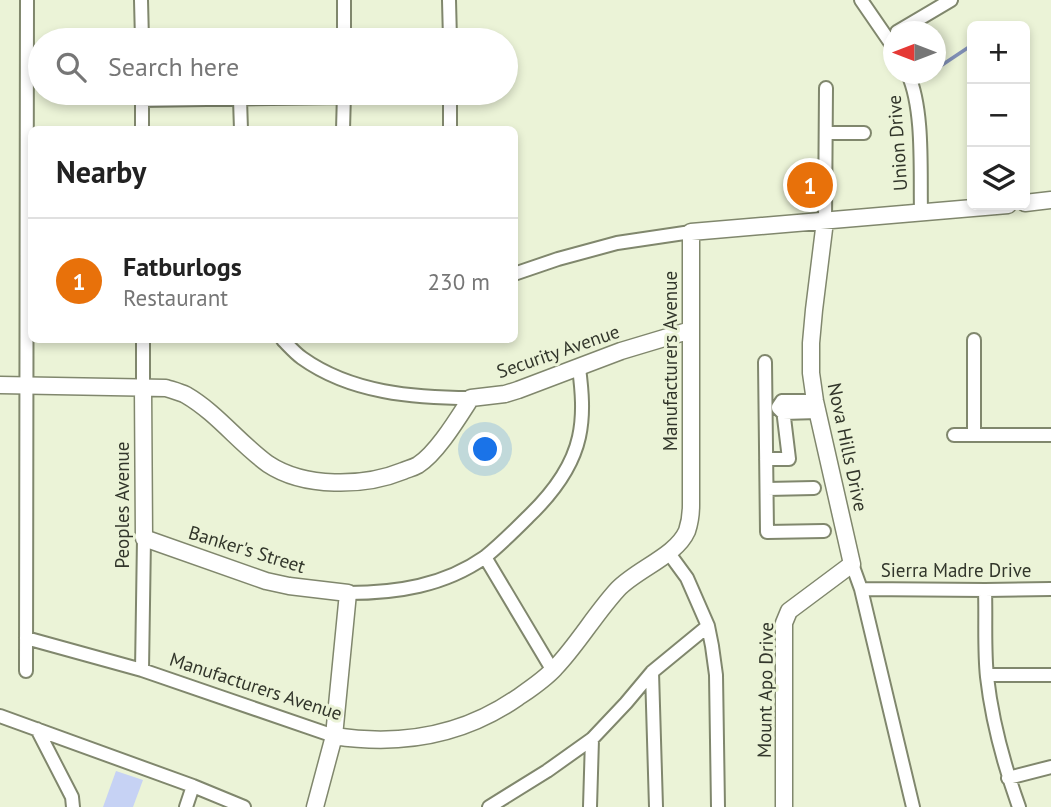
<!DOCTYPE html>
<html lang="en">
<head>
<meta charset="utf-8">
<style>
	:root { --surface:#fff; --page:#f2f2f2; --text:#222; --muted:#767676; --line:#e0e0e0; --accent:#5771e7 }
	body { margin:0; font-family:"PT Sans",sans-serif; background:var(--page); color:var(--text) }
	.controls { position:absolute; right:21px; top:21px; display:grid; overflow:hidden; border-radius:10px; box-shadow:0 4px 10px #0003 }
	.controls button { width:63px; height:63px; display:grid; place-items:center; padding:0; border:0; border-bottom:2px solid var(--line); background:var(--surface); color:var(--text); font:35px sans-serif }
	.compass { position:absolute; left:883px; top:21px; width:63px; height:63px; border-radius:50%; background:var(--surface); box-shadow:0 4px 10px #0003; rotate:270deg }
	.you { position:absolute; left:486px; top:450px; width:24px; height:24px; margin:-18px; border:5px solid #fff; border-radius:50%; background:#1a73e8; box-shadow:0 0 0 10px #1a73e833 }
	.badge { display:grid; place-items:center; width:46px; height:46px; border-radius:50%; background:var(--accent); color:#fff; font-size:23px; font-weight:700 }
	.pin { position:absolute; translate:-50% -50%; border:4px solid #fff; box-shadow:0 2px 7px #0006 }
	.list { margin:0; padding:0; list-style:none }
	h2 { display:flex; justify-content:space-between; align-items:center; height:91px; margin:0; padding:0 28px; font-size:30px }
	h2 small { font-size:23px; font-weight:400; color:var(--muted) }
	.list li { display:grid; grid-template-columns:46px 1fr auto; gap:21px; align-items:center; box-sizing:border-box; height:126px; padding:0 28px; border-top:2px solid var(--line) }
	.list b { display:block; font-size:26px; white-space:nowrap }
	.list p { margin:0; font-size:23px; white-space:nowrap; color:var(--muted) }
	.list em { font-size:23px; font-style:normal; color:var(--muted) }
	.icon { flex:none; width:38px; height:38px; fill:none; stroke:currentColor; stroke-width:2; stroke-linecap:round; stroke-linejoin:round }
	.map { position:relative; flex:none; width:1051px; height:807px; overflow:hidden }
	.search { position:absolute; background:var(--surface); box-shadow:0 4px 10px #0003; left:28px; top:28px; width:490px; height:77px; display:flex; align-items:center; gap:18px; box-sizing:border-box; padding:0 24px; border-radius:38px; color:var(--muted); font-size:26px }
	.panel { position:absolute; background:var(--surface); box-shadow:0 4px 10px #0003; left:28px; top:126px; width:490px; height:217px; border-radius:10px }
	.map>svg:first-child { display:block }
	.green { fill:#c6d2f4 }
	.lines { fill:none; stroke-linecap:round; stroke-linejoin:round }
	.stream { stroke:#8190b7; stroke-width:3.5 }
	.street-casing { stroke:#80876d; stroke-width:16 }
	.secondary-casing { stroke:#80876d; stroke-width:19 }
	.street { stroke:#fff; stroke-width:12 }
	.secondary { stroke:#fff; stroke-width:16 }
	.labels { text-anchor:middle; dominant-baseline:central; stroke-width:6; stroke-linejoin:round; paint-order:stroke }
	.street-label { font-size:19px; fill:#32362b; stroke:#ebf3d7 }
</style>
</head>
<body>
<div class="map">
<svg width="1051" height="807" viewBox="0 0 1051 807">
	<rect width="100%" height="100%" fill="#ebf3d7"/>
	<path class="green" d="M116 771 143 780 133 807H103Z"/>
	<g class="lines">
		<path class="stream" d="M936 69 972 45
			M915 76 924 74"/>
		<defs>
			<path id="street" d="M141 0 142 40
				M449 0 450 40
				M861 0 894 48
				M897 32 951 0
				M344 40V0
				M908 74C924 110 920 171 921 212
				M142 93V130
				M450 93V130
				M240 99 241 130
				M142 100 344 97
				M343 130 344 93
				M826 133H864
				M825 221 826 88
				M514 274 558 259 617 243 691 232
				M143 340V387
				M283 340C289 346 295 353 302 358 351 393 414 398 471 398
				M765 362 767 532 824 531
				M778 407 782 401H815
				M778 408 783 413 818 412
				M954 435H1051
				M974 435V340
				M766 459H789L782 401
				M767 489 814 488
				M668 552 687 578 708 626 712 646 716 675 718 807
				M485 557 553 671
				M852 564 861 589 913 807
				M861 589 985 590 1051 589
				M985 590C986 619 984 648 987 677 992 721 1004 765 1019 807
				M348 593C396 593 444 586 485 557 500 545 514 531 528 517 551 495 572 469 579 437 584 414 582 391 579 368
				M26 638 142 670 334 736
				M142 670 144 538
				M26 671 27 0
				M652 672 656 807
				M987 675H1051
				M0 716 193 786 244 807
				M37 729 72 797 73 807
				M1008 778 1051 767
				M186 807 193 786
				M489 807 547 771 592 739 626 703 652 672 708 626
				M590 807 592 739"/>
			<path id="secondary" d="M1025 203 1051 200
				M0 385 166 388C172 390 180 392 186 395 217 413 239 443 268 464 304 488 364 487 403 471 407 469 413 468 418 465 437 453 458 418 471 398L505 394 518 390 621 351 691 330
				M143 387 144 538 266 581 289 586 348 593 334 736 315 807
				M334 736C399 746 462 736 517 698 530 689 544 680 555 668 578 644 595 614 618 589 637 569 676 556 687 531 690 522 691 513 691 505V232L1008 205
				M784 807V623L789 611 852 564 815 401 811 373V343L814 310 825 221"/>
		</defs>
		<use href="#street" class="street-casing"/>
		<use href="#secondary" class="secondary-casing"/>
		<use href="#street" class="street"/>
		<use href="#secondary" class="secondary"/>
	</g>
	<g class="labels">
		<g class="street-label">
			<text transform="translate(897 143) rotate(-94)">Union Drive</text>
			<text transform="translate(558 351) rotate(-19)">Security Avenue</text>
			<text transform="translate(670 361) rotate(-90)">Manufacturers Avenue</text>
			<text transform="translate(848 447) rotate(78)">Nova Hills Drive</text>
			<text transform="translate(122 505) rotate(-90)">Peoples Avenue</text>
			<text transform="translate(247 549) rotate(17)">Banker's Street</text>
			<text x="956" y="570">Sierra Madre Drive</text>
			<text transform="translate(256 686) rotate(18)">Manufacturers Avenue</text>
			<text transform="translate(765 690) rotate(-89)">Mount Apo Drive</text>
		</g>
	</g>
</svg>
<div class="controls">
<button>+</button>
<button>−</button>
<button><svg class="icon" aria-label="layers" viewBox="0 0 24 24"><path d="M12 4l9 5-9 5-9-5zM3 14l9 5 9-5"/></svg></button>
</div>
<svg class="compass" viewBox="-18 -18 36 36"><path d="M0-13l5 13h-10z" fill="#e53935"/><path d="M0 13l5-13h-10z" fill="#767676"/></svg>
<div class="you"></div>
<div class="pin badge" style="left:810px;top:185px;background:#e8710a">1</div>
<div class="search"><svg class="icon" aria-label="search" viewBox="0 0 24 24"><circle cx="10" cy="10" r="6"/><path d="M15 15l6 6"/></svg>Search here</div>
<section class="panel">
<h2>Nearby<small></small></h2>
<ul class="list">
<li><span class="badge" style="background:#e8710a">1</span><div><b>Fatburlogs</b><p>Restaurant</p></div><em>230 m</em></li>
</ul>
</section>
</div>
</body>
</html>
